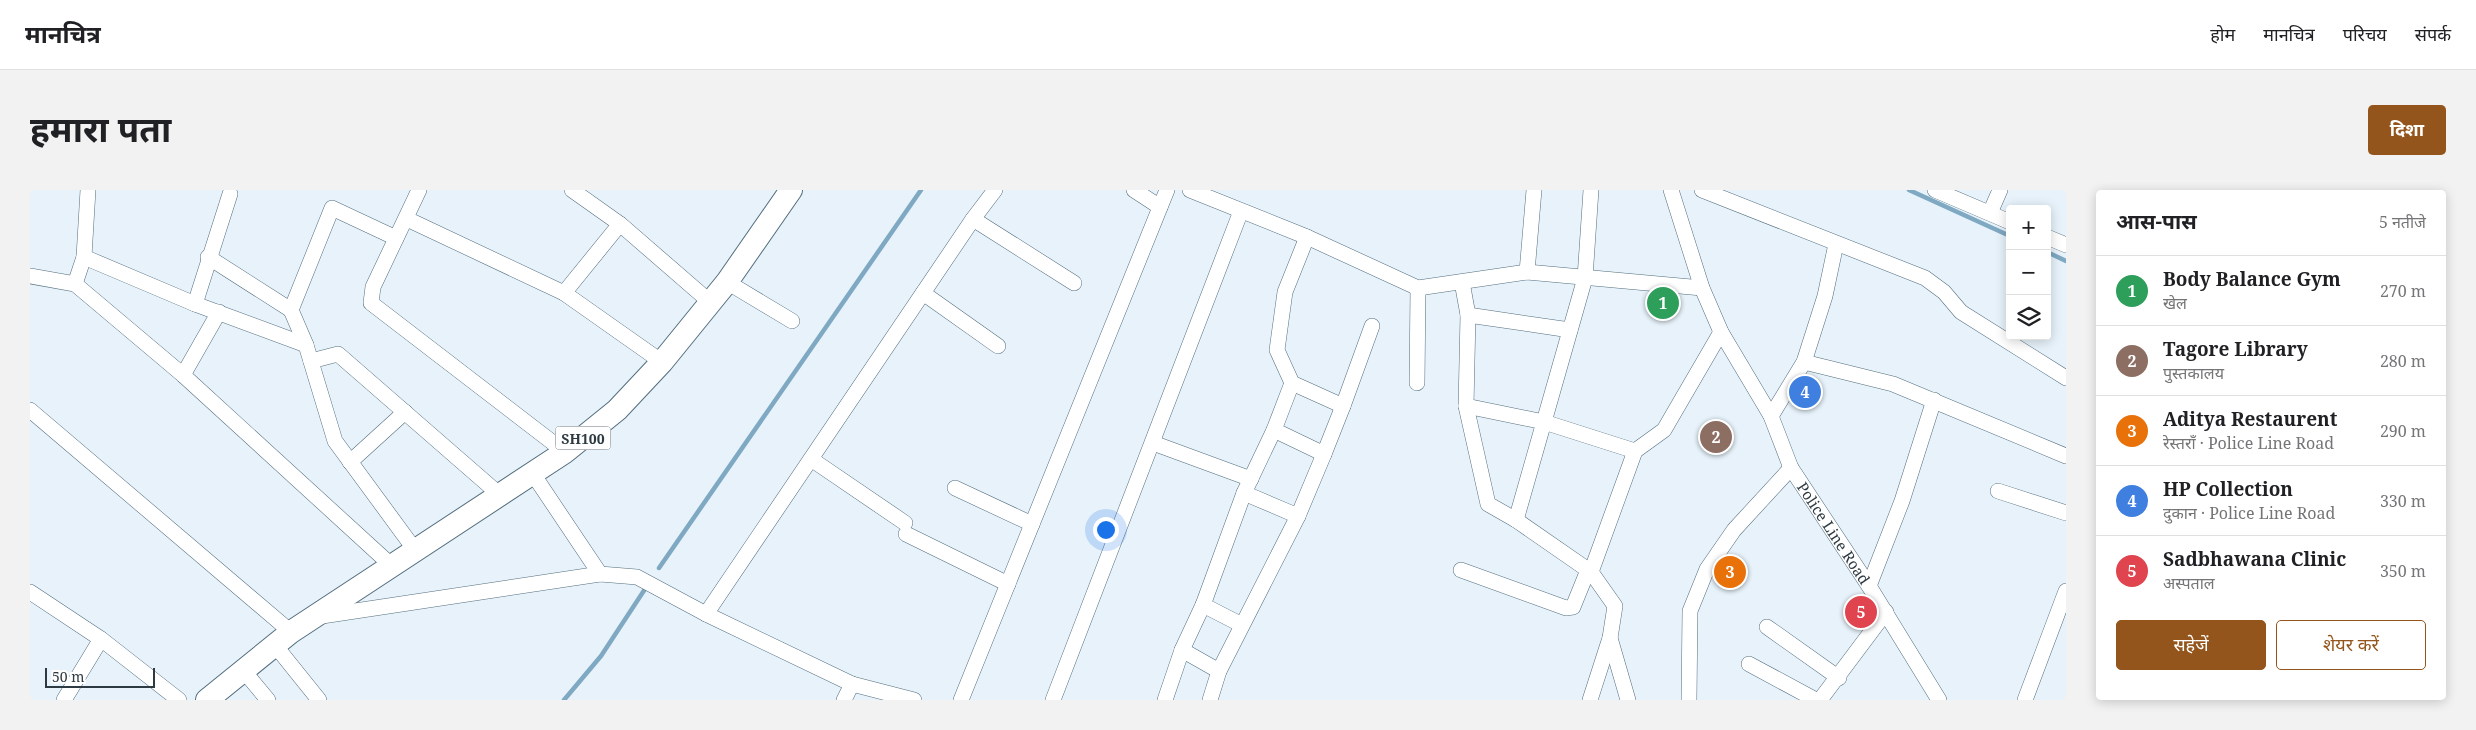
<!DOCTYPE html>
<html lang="hi">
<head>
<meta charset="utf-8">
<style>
	:root { --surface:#fff; --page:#f2f2f2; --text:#202124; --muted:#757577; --line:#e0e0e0; --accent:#93551b }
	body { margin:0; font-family:"Noto Serif","Noto Sans Devanagari",serif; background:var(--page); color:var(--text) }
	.controls { position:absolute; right:15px; top:15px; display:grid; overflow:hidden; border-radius:5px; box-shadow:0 2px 12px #0003 }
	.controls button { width:45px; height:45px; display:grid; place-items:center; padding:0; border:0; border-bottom:1px solid var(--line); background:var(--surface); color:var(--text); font:25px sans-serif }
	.scale { position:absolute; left:15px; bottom:12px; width:110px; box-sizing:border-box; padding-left:5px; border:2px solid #2e3a42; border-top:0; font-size:14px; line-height:18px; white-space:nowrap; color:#2e3a42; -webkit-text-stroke:4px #fefefe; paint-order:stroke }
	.you { position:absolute; left:1075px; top:339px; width:18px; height:18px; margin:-12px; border:4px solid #fff; border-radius:50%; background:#1a73e8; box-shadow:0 0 0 8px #1a73e833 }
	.badge { display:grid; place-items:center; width:32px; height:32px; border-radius:50%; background:var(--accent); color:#fff; font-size:16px; font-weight:700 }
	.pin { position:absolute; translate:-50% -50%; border:2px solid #fff; box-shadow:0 1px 5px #0006 }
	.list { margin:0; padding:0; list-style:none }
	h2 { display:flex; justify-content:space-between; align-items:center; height:65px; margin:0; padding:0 20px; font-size:21px }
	h2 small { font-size:16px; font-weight:400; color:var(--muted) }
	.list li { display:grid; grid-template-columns:32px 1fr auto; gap:15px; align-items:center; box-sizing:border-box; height:70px; padding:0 20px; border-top:1px solid var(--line) }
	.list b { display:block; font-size:19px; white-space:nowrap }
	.list p { margin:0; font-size:16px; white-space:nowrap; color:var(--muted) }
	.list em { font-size:16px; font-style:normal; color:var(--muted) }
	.actions { display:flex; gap:10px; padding:15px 20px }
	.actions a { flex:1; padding:11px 0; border:1px solid var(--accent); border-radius:5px; text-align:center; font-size:18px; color:var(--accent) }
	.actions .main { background:var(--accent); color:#fff }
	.icon { flex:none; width:28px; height:28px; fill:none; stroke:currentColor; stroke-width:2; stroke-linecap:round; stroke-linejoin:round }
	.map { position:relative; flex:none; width:2036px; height:510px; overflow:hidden; border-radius:5px }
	header { display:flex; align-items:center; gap:30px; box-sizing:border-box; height:70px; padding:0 25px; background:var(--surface); border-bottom:1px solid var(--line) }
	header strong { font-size:24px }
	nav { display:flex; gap:28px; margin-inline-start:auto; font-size:18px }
	.intro { display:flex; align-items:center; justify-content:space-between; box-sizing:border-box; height:120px; padding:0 30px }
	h1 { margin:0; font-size:35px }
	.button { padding:12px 22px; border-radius:5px; background:var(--accent); color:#fff; font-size:18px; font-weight:700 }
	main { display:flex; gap:30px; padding:0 30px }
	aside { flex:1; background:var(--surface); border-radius:5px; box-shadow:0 2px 12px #0003 }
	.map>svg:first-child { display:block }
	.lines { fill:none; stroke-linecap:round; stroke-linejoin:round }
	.stream { stroke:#7fa8c2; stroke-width:4.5 }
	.minor-casing { stroke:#536e7e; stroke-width:16 }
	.primary-casing { stroke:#536e7e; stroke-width:24 }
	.minor { stroke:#fff; stroke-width:15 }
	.primary { stroke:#fff; stroke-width:22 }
	.labels { text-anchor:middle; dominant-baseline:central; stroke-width:5; stroke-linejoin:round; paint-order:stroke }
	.shield { fill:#fefefe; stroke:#6c757a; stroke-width:1 }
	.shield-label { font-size:14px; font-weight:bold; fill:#2e3a42 }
	.street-label { font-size:15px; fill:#2e3a42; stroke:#fefefe }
</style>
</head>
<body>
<header>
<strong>मानचित्र</strong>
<nav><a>होम</a><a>मानचित्र</a><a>परिचय</a><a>संपर्क</a></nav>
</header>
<div class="intro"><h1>हमारा पता</h1><a class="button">दिशा</a></div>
<main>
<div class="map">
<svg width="2036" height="510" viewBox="0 0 2036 510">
	<rect width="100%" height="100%" fill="#e7f2fa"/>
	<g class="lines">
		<path class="stream" d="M1879 0 1980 46
			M2017 62 2036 71
			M629 378 891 0
			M534 510 571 466 615 399"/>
		<defs>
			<g id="minor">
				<path d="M389 0 343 97 341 113 535 262"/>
				<path d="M542 0 590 34 680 112"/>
				<path d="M1104 0 1130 17"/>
				<path d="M1160 0 1277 47 1388 98 1497 82 1672 98"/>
				<path id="s1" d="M1641 0 1672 98 1691 142 1741 226 1761 278 1839 396 1909 510"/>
				<path d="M1672 0 1895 88 1914 102 1931 122 2036 188"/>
				<path d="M1905 0 1980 32"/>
				<path d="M1960 23 1970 0"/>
				<path d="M377 29 534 103 632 172"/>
				<path d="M943 29 965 0"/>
				<path d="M1277 47 1255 102 1247 160 1262 193 1313 216 1342 136"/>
				<path d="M2017 47 2036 55"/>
				<path d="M366 48 302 18 261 120 276 155 305 251 385 360"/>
				<path d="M54 67 165 114 276 155"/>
				<path d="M178 67 261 120"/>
				<path d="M1497 82 1504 0"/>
				<path d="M0 86 45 94 153 185 362 376"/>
				<path d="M697 92 762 131"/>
				<path d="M1432 92 1438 125 1436 216 1458 314 1486 330 1561 382 1585 416 1580 448 1560 510"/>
				<path d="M45 94 54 67 58 0"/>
				<path d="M534 103 590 34"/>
				<path d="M893 103 968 156"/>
				<path d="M165 114 200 4"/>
				<path d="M1438 125 1540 140"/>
				<path d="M281 171 308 164 470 305"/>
				<path d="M1774 172 1863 194 2036 266"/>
				<path d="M153 185 189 122"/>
				<path d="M1262 193 1244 240 1294 264 1313 216"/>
				<path d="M1387 193 1388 98"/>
				<path d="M1436 216 1514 232 1605 261"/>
				<path d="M0 220 261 442"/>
				<path d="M1741 226 1774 172 1795 106 1806 54"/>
				<path d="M1244 240 1214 303 1268 326 1294 264"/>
				<path d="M1123 253 1221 289"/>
				<path d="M781 269 875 333"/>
				<path d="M320 272 375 222"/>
				<path d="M503 284 570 384"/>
				<path d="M925 298 1002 334"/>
				<path d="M1968 301 2036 323"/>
				<path d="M1486 330 1555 88 1561 0"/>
				<path d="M876 344 978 394"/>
				<path d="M1431 380 1536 418 1543 417 1558 380"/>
				<path d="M1561 382 1605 261 1634 240 1691 142"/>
				<path d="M1839 396 1872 311 1904 210"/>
				<path d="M0 402 71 449 149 510"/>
				<path d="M1173 415 1152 460 1189 481 1268 326"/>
				<path d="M676 424 943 29 1044 93"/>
				<path d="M292 426 570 384 607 387 676 424 822 494 884 510"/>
				<path d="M1212 435 1173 415 1214 303"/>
				<path d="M1737 437 1809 488"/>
				<path d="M1580 448 1598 510"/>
				<path d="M244 454 289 510"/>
				<path d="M1719 474 1786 510"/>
				<path d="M213 480 238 510"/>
				<path d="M34 510 71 449"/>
				<path d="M814 510 822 494"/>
				<path d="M931 510 1137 0"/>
				<path d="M1023 510 1211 21"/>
				<path d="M1135 510 1152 460"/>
				<path d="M1180 510 1189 481"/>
				<path d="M1659 510 1660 421 1677 379 1704 340 1761 278"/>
				<path d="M1790 510 1856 422"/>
				<path d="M1995 510 2036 401"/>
			</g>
			<path id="primary" d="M177 510 261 442 535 262 587 220 632 172 697 92 761 0"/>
		</defs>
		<use href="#minor" class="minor-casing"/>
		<use href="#primary" class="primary-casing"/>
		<use href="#minor" class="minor"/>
		<use href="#primary" class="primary"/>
	</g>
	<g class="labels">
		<rect class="shield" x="525.5" y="236.5" width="55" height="23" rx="4"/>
		<g class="shield-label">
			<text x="553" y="248">SH100</text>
		</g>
		<g class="street-label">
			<text stroke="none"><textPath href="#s1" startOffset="382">Police Line Road</textPath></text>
		</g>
	</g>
</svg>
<div class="controls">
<button>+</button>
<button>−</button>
<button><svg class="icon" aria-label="layers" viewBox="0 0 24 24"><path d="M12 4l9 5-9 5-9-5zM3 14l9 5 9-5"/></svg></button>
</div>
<div class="scale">50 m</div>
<div class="you"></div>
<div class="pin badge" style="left:1633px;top:113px;background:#2e9e5b">1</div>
<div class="pin badge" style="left:1686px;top:247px;background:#8d6e63">2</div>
<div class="pin badge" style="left:1700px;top:382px;background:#e8710a">3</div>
<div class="pin badge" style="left:1775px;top:202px;background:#3f7fe0">4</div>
<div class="pin badge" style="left:1831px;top:422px;background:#e0444e">5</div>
</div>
<aside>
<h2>आस-पास<small>5 नतीजे</small></h2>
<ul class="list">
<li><span class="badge" style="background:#2e9e5b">1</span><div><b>Body Balance Gym</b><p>खेल</p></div><em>270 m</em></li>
<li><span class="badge" style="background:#8d6e63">2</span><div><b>Tagore Library</b><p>पुस्तकालय</p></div><em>280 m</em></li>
<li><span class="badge" style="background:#e8710a">3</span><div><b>Aditya Restaurent</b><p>रेस्तराँ · Police Line Road</p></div><em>290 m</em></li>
<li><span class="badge" style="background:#3f7fe0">4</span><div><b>HP Collection</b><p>दुकान · Police Line Road</p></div><em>330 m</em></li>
<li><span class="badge" style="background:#e0444e">5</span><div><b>Sadbhawana Clinic</b><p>अस्पताल</p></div><em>350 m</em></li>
</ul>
<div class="actions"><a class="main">सहेजें</a><a>शेयर करें</a></div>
</aside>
</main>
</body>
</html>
